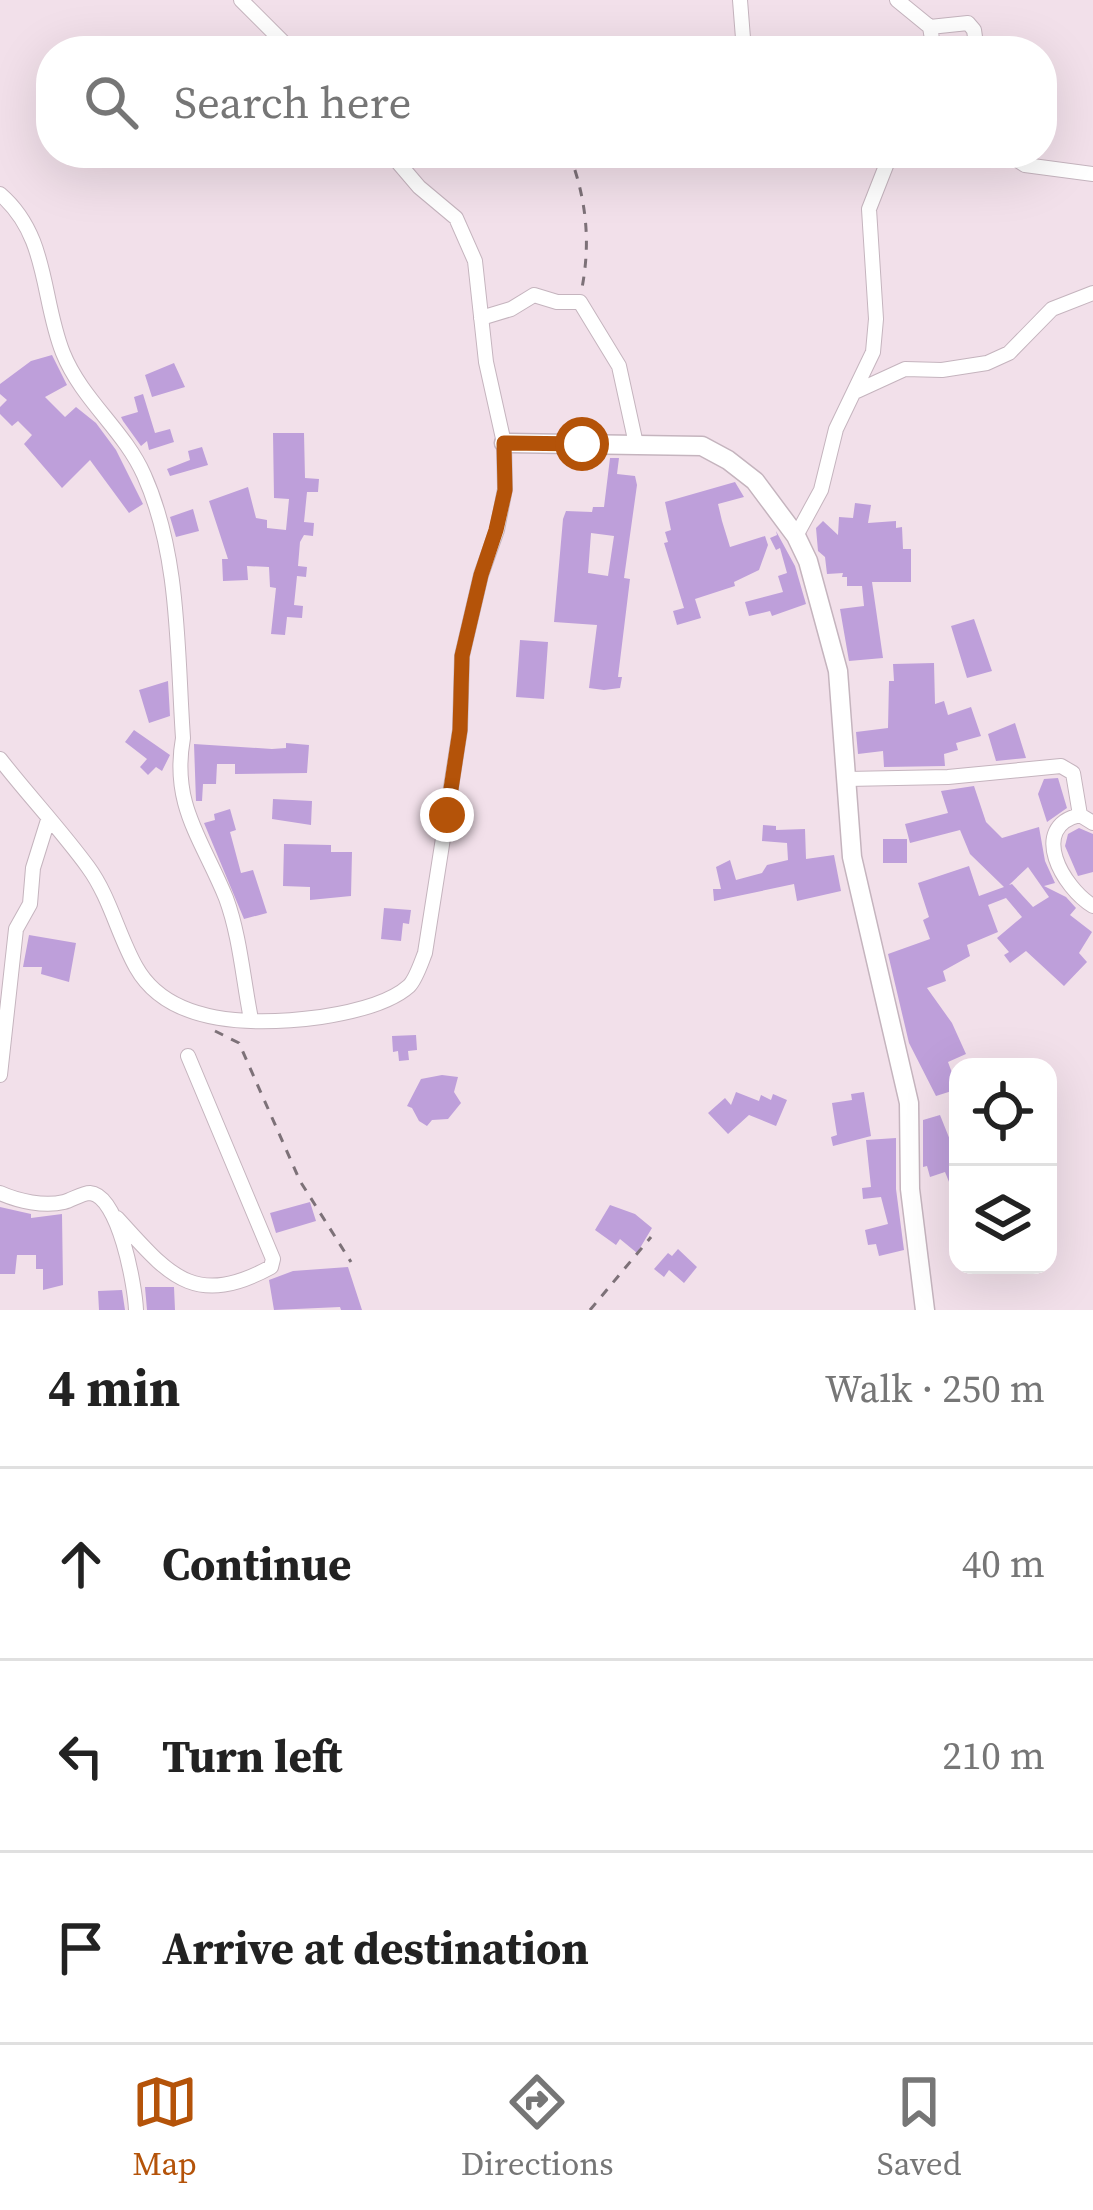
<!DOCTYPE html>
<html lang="en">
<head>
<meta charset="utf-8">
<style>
	:root { --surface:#fff; --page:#f6f6f6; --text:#222; --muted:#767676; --line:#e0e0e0; --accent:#b45309 }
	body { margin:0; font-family:"Source Serif 4",serif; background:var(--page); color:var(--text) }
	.controls { position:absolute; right:36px; bottom:36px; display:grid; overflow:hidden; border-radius:24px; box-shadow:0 12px 48px #0002 }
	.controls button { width:108px; height:108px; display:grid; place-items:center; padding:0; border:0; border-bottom:3px solid var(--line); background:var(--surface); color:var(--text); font:60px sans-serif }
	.stop { position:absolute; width:36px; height:36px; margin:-27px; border:9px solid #b45309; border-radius:50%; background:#fff }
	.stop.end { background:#b45309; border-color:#fff; box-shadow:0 3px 12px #0008 }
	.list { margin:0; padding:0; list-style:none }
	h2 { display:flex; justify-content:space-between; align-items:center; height:156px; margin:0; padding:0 48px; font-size:51px }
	h2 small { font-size:39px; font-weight:400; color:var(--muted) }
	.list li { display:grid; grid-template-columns:78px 1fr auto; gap:36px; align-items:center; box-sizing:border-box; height:192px; padding:0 48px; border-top:3px solid var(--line) }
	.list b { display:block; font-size:45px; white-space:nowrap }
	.list em { font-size:39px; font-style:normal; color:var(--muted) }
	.icon { flex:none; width:66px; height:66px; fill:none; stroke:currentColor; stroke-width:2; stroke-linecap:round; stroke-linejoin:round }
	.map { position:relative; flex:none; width:1093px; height:1310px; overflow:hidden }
	.search { position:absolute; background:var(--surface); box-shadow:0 12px 48px #0002; left:36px; right:36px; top:36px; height:132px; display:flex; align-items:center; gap:30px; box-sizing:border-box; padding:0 42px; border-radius:48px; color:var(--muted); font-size:45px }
	.sheet { height:732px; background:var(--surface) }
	nav { display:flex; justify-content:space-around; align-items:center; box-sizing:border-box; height:168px; border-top:3px solid var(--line); background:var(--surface); font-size:33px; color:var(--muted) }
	nav a { display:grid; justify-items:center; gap:6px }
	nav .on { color:var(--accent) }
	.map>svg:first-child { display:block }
	.building { fill:#be9fda; fill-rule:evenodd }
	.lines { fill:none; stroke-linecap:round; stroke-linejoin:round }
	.street-casing { stroke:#c5b4be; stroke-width:16 }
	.secondary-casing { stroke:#c5b4be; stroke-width:21 }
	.path { stroke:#7d7178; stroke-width:3; stroke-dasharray:9 9; stroke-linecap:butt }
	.street { stroke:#fff; stroke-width:14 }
	.secondary { stroke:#fff; stroke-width:18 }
	.route { stroke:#b45309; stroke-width:15 }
</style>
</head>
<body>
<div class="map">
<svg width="1093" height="1310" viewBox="0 0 1093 1310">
	<rect width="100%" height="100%" fill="#f2e0ea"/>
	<path class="building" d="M52 355 67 385 45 397 65 417 76 407 96 423 116 450 143 504 129 513 90 460 62 488 24 444 32 435 18 421 12 426 0 414V407L7 400 0 394V384L31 361Z
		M174 363 185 387 152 397 145 375Z
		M143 394 155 433 170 429 174 442 149 450 147 441 141 446 123 421 121 417 138 412 134 397Z
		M273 433H304L305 478 319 479 318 492H307L304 522 314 523 313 536 304 535 300 542 298 566 307 567 306 577 297 576 294 605 303 606 302 618 287 617 285 635 271 634 276 588 270 587 269 567 247 566 248 580 223 581 222 559H228L209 501 248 487 256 518 267 520V528L286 530 289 499 274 498Z
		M202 447 208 465 170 476 167 469 190 460 188 451Z
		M610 458H619L617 474 635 476 637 485 624 578 630 579 618 677H622L620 688 604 690 589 688 597 625 554 622 563 519 566 511 592 512 593 507H604ZM591 533 614 536 608 576 588 573Z
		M735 482 744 497 718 504 722 521 730 547 765 536 768 545 759 570 734 582 735 586 695 599 701 618 677 625 673 611 684 608 664 543 668 542 665 532 671 530 665 502Z
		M855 503 871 505 868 523 896 521V528L902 527 903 549H911V582H872L883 658 849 661 840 609 864 606 862 586H847V577H842L843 573 827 574 825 557 818 551 816 528 823 521 838 535 839 517 853 518Z
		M193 509 199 531 176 537 170 517Z
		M776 531 795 566 806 604 772 616 770 611 749 616 745 602 783 592 778 576 787 573 780 548 776 550 770 538 777 535Z
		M974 619 992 671 967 678 951 626Z
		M520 640 548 642 544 699 516 697Z
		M934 663 935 704 944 701 948 715 971 707 981 736 956 743 958 750 944 754 945 766 884 767 883 751 858 754 856 732 888 728 889 681H894L893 664Z
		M168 681 170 716 149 723 139 690Z
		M1015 723 1026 758 996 761 988 734Z
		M134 730 170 755 162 771 156 767 148 775 140 767 147 759 125 742Z
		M286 743 309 745 307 773 235 774V764H217L216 784H203L202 801H196L194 744 272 749 286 748Z
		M1058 778 1067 808 1047 822 1038 794 1044 779Z
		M974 786 986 822 1002 838 1039 827 1045 861 1055 883 1044 886 1066 897 1076 908 1070 915 1092 932 1079 953 1087 962 1064 986 1026 951 1010 963 1004 955 1009 952 997 938 1022 917 1006 898 988 905 998 932 967 945 970 956 943 971 946 981 927 988 952 1023 966 1054 948 1062 958 1089 936 1096 909 1043 888 954 930 939 923 920 929 917 918 883 969 866 979 896 1004 887 970 854 960 830 910 843 905 824 948 813 941 791ZM1028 867 1049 897 1033 907 1012 884 1009 885Z
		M273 799 312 801 311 825 272 819Z
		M230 809 236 830 230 832 241 873 253 870 267 913 244 919 204 823 215 820 214 814Z
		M763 825 776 826V830L805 829 806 859 834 855 841 891 797 901 794 884 714 901 713 889H721L716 867 730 860 736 880 762 873 767 865 788 860 787 843 762 841Z
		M1079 828 1093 834V872L1078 876 1065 846 1068 834Z
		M883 839H907V863H883Z
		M284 844 331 845V852H352L351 896 310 900V887L283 886Z
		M384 908 411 910 409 924 403 923 401 941 381 939Z
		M29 935 76 943 69 982 41 974 42 967H23Z
		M416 1035 417 1050 408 1051 409 1060 399 1061 398 1051 393 1052 392 1036Z
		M442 1075 458 1077 454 1092 461 1103 448 1119 432 1120 427 1126 419 1121 412 1108 407 1106 421 1079Z
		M736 1092 759 1101 761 1095 771 1100 773 1094 787 1100 776 1126 749 1115 728 1134 708 1113 725 1098 731 1105Z
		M864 1092 871 1136 833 1146 831 1137 837 1135 832 1103 852 1100 851 1094Z
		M940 1115 958 1160V1204L945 1172 930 1177 927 1166 923 1167V1120Z
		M896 1138V1189L904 1250 879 1256 876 1244 868 1245 865 1230 888 1224 881 1197 863 1199 862 1188 871 1187 866 1140Z
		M310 1202 316 1221 276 1233 270 1213Z
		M610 1205 635 1214 652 1228 637 1253 620 1239 616 1245 595 1230Z
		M0 1207 31 1214V1218L62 1214 63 1285 43 1290V1269H36V1255H17L15 1274H0Z
		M678 1249 697 1267 684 1283 669 1270 664 1277 654 1269 668 1253 672 1256Z
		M348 1267 362 1310H341L340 1307 274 1310 269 1280 293 1271Z
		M145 1287H174L175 1310H147Z
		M122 1290 125 1310H99L98 1291Z"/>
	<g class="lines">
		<defs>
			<path id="street" d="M241 0 292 51
				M740 0 744 51
				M897 0 930 27 934 51
				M930 27 968 23 974 30 977 51
				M1006 153 1025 165 1093 174
				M0 194C49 236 41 298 63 353 82 400 124 430 144 475 180 555 177 652 183 738 171 805 202 839 226 898 240 936 243 979 251 1019
				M481 318 511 309 534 295 557 302H580L619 366 636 444
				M857 391 905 369 942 370 987 363 1009 353 1052 309 1093 293
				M796 536 821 490 836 429 873 352 876 319 869 209 891 153
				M0 759C28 795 61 830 88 867 110 897 118 935 136 967 170 1028 261 1025 321 1017 347 1013 389 1004 409 986 416 979 421 963 425 953L460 730 462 656 481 575 497 530 505 489 504 443 486 362 475 261 456 218 419 187 390 153
				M847 779 948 777 1061 766 1073 773 1080 815 1093 823
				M1080 815C1028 827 1063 888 1093 906
				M0 1075 16 929 30 904 33 868 48 820
				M0 1193C18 1201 44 1207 64 1202 72 1200 82 1193 90 1193 119 1195 135 1286 136 1310
				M117 1218C167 1272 192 1310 271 1267L273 1259 188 1056"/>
			<path id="secondary" d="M504 443 702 446 728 460 755 481 796 536 808 561 838 671 852 857 909 1103 910 1189 925 1310"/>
		</defs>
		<use href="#street" class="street-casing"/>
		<use href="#secondary" class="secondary-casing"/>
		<path class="path" d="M540 38 542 51
			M569 153C586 198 591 240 582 288
			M215 1031 239 1043 300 1181 351 1262
			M590 1310 651 1237"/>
		<use href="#street" class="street"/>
		<use href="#secondary" class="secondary"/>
	</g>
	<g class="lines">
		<path class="route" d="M447 815 460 730 462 656 481 575 496 530 505 490 504 443 582 444"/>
	</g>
</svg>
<div class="controls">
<button><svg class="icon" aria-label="locate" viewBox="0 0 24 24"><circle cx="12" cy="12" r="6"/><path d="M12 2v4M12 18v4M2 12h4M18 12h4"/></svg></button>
<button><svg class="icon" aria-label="layers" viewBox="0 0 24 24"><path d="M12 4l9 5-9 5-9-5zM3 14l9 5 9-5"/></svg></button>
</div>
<div class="stop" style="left:582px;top:444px"></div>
<div class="stop end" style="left:447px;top:815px"></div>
<div class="search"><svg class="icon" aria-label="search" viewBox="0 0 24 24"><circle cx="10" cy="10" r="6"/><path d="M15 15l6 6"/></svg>Search here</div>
</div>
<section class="sheet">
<h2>4 min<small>Walk · 250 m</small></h2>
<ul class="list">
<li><svg class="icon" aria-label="ahead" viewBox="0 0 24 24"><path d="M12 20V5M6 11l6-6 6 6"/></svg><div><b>Continue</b></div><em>40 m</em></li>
<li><svg class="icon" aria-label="left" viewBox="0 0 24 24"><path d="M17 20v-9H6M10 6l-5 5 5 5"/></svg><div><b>Turn left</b></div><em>210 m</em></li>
<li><svg class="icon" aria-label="arrive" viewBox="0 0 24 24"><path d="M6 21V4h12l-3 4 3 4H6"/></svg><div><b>Arrive at destination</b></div></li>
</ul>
</section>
<nav>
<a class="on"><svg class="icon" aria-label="map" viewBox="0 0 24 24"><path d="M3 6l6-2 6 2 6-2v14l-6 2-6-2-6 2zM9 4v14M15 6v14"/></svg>Map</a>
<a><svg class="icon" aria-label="directions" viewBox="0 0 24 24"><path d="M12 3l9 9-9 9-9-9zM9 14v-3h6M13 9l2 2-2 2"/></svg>Directions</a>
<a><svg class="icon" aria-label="saved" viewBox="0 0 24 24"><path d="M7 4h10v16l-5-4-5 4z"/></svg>Saved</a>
</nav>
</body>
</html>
